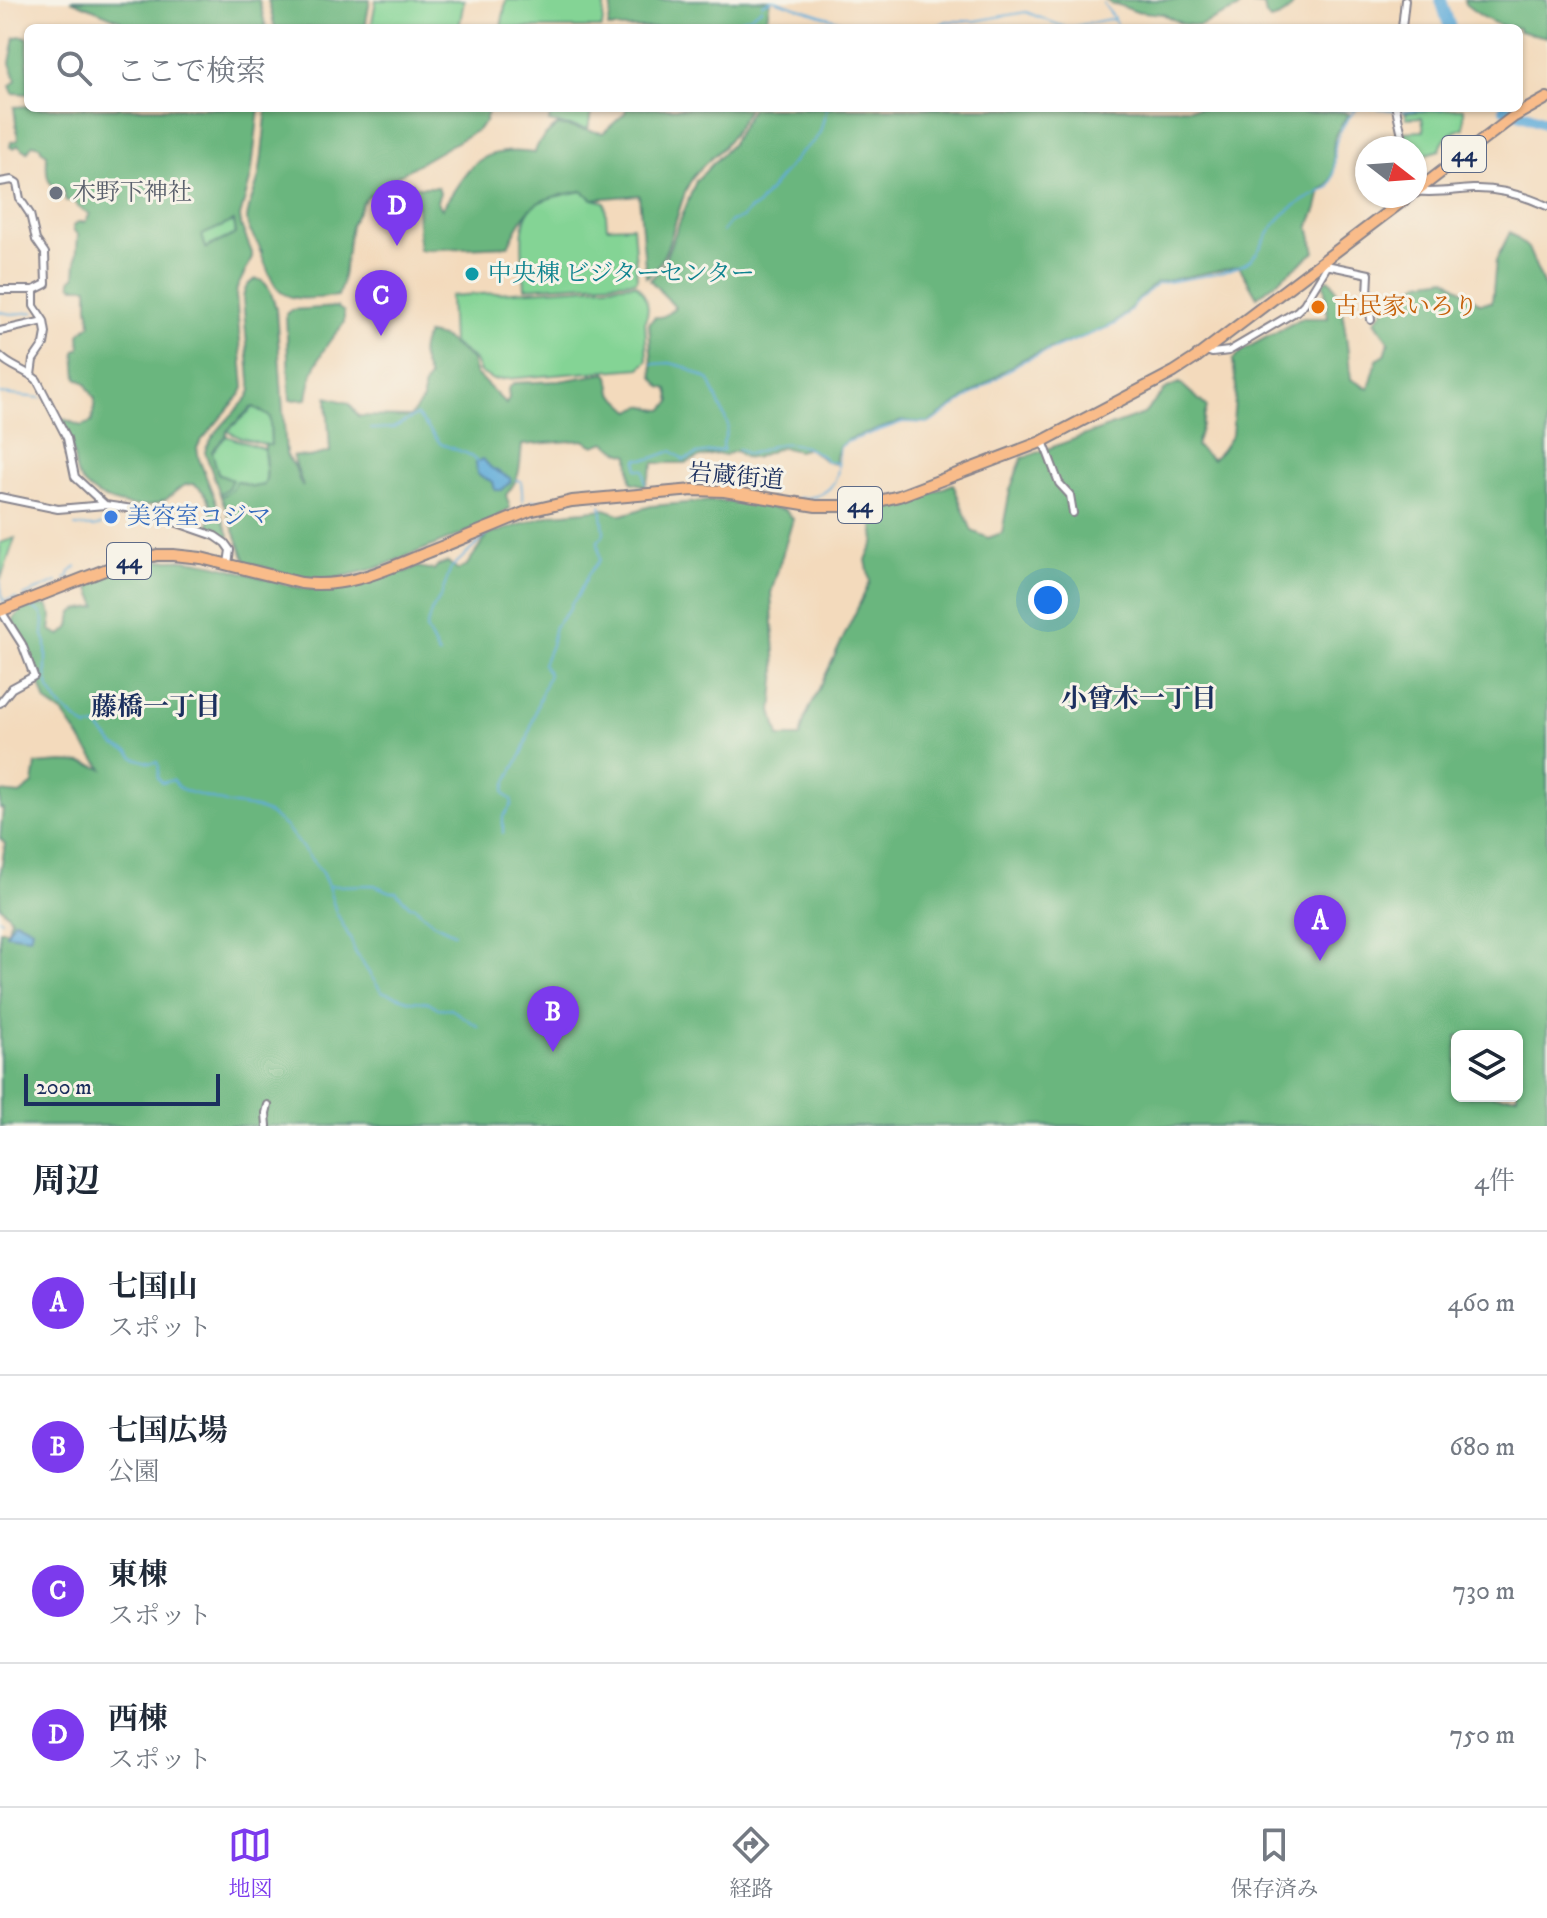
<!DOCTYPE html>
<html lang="ja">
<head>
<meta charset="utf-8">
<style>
	:root { --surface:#fff; --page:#f6f6f7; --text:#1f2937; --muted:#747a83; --line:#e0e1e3; --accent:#7c3aed }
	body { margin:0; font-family:"IM FELL DW Pica","Noto Serif JP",serif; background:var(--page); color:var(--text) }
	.controls { position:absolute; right:24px; bottom:24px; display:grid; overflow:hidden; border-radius:12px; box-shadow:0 2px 6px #0004 }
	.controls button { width:72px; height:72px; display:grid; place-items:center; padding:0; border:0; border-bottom:2px solid var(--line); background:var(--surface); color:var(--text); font:40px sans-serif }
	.compass { position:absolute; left:1355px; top:136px; width:72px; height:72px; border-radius:50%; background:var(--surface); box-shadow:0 2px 6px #0004; rotate:107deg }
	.scale { position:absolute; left:24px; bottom:20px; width:196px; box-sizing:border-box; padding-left:8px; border:4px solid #1b2f5e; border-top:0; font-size:22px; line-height:28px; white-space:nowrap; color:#1b2f5e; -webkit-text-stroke:6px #f7f3e8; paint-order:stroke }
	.you { position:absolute; left:1048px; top:600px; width:28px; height:28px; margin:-20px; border:6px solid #fff; border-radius:50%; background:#1a73e8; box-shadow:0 0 0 12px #1a73e833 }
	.badge { display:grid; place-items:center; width:52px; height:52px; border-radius:50%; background:var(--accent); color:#fff; font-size:26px; font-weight:700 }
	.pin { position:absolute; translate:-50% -66px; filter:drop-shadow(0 2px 4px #0008) }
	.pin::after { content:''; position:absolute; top:42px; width:28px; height:24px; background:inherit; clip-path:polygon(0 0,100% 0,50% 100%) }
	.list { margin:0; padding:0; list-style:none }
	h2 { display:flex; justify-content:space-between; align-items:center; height:104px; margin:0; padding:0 32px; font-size:34px }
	h2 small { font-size:26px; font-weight:400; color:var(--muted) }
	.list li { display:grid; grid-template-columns:52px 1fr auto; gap:24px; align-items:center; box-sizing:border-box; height:144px; padding:0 32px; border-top:2px solid var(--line) }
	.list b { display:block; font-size:30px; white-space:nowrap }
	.list p { margin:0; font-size:26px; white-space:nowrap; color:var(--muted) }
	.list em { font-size:26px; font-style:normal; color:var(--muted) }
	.icon { flex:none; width:44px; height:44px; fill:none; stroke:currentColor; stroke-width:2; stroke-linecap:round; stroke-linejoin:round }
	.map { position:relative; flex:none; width:1547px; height:1126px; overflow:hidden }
	.search { position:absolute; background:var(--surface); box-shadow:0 2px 6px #0004; left:24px; right:24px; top:24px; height:88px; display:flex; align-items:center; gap:20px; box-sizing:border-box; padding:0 28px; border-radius:12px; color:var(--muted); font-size:30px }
	.sheet { height:680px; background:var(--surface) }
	nav { display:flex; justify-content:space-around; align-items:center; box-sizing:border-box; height:112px; border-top:2px solid var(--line); background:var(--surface); font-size:22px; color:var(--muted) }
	nav a { display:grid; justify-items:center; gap:4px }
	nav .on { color:var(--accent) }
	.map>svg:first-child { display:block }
	.green { fill:#84d495; stroke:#50827a; stroke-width:2 }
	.forest { fill:#6bb67e; stroke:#43726e; stroke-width:2; fill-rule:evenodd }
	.water { fill:#61acd9; stroke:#3e6e9c; stroke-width:2 }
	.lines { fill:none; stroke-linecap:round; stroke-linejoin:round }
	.stream { stroke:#61acd9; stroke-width:2 }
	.river { stroke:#61acd9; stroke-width:12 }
	.street-casing { stroke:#87848d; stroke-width:10 }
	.primary-casing { stroke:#87848d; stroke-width:14 }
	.street { stroke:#fff; stroke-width:6 }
	.primary { stroke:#f9bc8a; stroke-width:10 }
	.worship-dot { fill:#6b7280; stroke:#f7f3e8; stroke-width:3 }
	.culture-dot { fill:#0f9aa8; stroke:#f7f3e8; stroke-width:3 }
	.food-dot { fill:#e8710a; stroke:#f7f3e8; stroke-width:3 }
	.shop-dot { fill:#3f7fe0; stroke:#f7f3e8; stroke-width:3 }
	.labels { text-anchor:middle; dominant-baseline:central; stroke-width:6; stroke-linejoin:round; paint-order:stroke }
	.shield { fill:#f7f3e8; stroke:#5d6a87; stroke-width:2 }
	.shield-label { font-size:22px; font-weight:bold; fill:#1b2f5e }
	.worship-label { font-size:24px; fill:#5b616d; stroke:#f7f3e8; text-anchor:start }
	.culture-label { font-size:24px; fill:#0d838f; stroke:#f7f3e8; text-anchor:start }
	.food-label { font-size:24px; fill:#c56008; stroke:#f7f3e8; text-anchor:start }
	.street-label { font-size:24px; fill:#1b2f5e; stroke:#f7f3e8 }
	.shop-label { font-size:24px; fill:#366cbe; stroke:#f7f3e8; text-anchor:start }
	.neighbourhood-label { font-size:26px; font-weight:bold; fill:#1b2f5e; stroke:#f7f3e8 }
</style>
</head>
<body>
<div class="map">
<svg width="1547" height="1126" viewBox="0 0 1547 1126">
	<rect width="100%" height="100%" fill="#f7f3e8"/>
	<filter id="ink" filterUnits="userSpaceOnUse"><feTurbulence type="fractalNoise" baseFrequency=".0125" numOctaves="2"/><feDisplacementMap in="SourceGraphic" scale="16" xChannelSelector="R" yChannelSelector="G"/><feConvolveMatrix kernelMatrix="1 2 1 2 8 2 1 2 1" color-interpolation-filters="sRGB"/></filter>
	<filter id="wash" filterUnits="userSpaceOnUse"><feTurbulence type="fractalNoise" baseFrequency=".006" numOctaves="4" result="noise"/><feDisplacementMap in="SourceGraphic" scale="32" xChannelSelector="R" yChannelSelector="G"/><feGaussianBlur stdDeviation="1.8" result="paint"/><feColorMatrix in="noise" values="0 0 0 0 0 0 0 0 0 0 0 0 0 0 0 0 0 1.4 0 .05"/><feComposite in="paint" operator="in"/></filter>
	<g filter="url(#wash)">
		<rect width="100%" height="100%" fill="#f3dabc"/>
		<path class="green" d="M376 0H464L459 28H371Z
			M506 0H605L602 28H501Z
			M552 108H592L588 129 549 122Z
			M1464 108V128C1452 131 1443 138 1440 150L1427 154 1415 147 1405 145 1404 132 1424 131 1422 117 1407 118 1405 112Z
			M583 191 593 199 605 202 607 227 633 226 637 278 636 281 525 288C524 265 514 215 538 202 552 195 568 194 583 191Z
			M234 220 236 234 206 248 201 235Z
			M636 284C645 295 652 306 645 320L647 361 640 368 493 380 480 372 474 359 452 343 450 296Z
			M254 407 270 417 271 446 241 438 227 431Z
			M226 436 264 449C264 461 269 474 264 485L253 487 236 481 232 490 221 497 220 494 228 488 231 480 218 474 211 453Z
			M15 538 1 579 0 543Z"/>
		<path class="forest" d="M71 0H259L266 28H126L120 20Z
			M268 0H370L365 28H275Z
			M613 0H770L767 18 768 28H608Z
			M1106 0H1296C1290 12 1283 17 1270 20L1266 15 1264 6 1243 3 1237 9 1199 26 1182 24 1163 14 1134 11 1116 4 1112 5Z
			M1464 0H1547V37L1519 31V28C1498 28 1481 17 1465 4Z
			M23 36 28 38V94L13 93 10 86 16 80 10 63 15 37Z
			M28 106V108H259L251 177 240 216 241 225 252 253V258L237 288 236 295 244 388 241 394 200 442 197 448 199 459 229 535 228 538 211 531 209 524 212 507C208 499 201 485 192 484 181 483 173 495 165 500 139 514 96 502 79 478 74 469 75 457 72 447 70 437 64 428 59 419H64L81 426 92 422 95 399 85 383 77 378 75 352 80 348 79 334 91 324 88 307V287H74L71 285V279L75 277 78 235 74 231 73 226 78 222H85L90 214 78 207 74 201 66 202 63 188C43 188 47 169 47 154L41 150 40 146 33 144 27 152 18 145 14 148 10 147 11 142 18 140 14 107ZM234 221 236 234 206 248 202 235Z
			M267 108H489L485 122 477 130 378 187 363 202 351 225 342 283 338 296C319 297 289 305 276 287 269 277 265 262 260 251L262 252C258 241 247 232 247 219 248 205 256 190 259 176 263 154 264 131 267 108Z
			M627 108H748C740 123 732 138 720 150 710 160 697 169 690 182 677 203 669 268 646 277L639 195 593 199 582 191C534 200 530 201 508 246L419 250 417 201 373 207 383 198 412 182 415 187H438L440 193 437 201 442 209C470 166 478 145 535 153 537 141 548 133 558 125L603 133 624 114Z
			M752 108H1290C1307 119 1330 106 1349 114 1345 121 1338 128 1335 136 1329 155 1343 180 1321 190L1317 208 1309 226 1315 252 1257 297 1239 266 1156 283C1140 294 1131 312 1114 323 1088 339 1048 347 1019 361L928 423 902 421 850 439 839 447 836 457V464L827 462 808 448 798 451 781 447 754 458 744 457 736 451 725 455 716 454 697 458 686 463H654L645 486 631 482 629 455 620 452 605 442 594 446 583 440 522 445C519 469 522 475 506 495L510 508 497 517 495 521 377 568 333 579H314L289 575 246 562 221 497 232 490 236 481 253 487 264 485C270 474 263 458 265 445H271L270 417 254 407 251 408 227 431 226 436 212 451 218 474 232 480 228 488 220 494 205 452C210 434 236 412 248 397L251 391 243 298C245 288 247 283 257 279 270 282 272 297 276 309L286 454C288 460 292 462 295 467 298 474 298 481 303 487L293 456 310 457 330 452 327 397 349 403 358 416 410 417 423 400V388L429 378C422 359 417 353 427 334L442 337 471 358 476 374 506 404 509 398 508 389 514 383 560 381 606 373 609 376 612 393 630 410 632 411C649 399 649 411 663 410L671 402 668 389 661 387 653 377 649 323 655 317C664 318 668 314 675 307L650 280 661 269 696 181 731 145Z
			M1510 232 1528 248 1547 293V1126H0V930H8L11 918 0 906V877L5 844 0 838 3 809 0 808V792L20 794 33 784 36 764 62 762 85 763 103 769 90 753 63 714 46 702 26 642 13 621C19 607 32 606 47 605L52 616 50 630 60 635C79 625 65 619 75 611 80 608 90 609 97 606L89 586 92 581C122 568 161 556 194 561 229 566 262 579 296 587L311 589H330L358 584 388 574 405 572 418 567 434 570 437 566 448 562 457 570 466 566 488 535 554 514 605 509 622 515 651 506 711 501 736 502 785 510 793 519 771 593 776 670 772 711 779 737H800L805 718 870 582 866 560 875 541 872 514 882 507 922 497 953 484 972 531 988 538 1002 533 1010 490 1022 458 1144 414 1167 388 1180 383 1207 407 1196 446 1212 460 1221 451 1232 435 1236 387 1233 360 1243 350 1302 318H1328L1324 282 1329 279C1344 291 1348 358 1351 379L1369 389 1377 360 1385 355 1389 342 1375 321 1385 308 1420 282 1446 278 1480 303 1492 302 1496 260ZM1457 1036H1517V1096H1457Z
			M337 307 344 312V322C341 329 336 332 332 338 318 356 310 376 307 399L290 400 286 314 291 310Z"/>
		<path class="water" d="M483 459 491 468 510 478 511 481 502 490H495L493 482 477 474 476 463Z
			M15 920 32 929 30 937 6 934Z"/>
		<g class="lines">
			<path class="stream" d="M774 0 846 23H863L878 27H935L947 21H975L1026 12 1067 28 1109 19 1114 20 1119 28
				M1103 3 1114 18
				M762 4 772 0
				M739 20 749 17 762 8
				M1293 108 1301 111 1326 108 1354 110
				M1377 108 1401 111 1442 108
				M722 232 731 221 742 218 749 210 757 206 800 153 815 140 820 132 827 108
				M0 312 12 314 34 312
				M653 364 670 363 685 367 709 380 728 425C728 434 721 442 723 450
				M0 394 41 398
				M371 429 393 428 417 415 441 444 468 454 478 462
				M737 449 748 454C759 452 769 446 779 444 795 441 817 450 827 461L836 463
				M516 480 521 481 523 501
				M645 483 644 470 637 469V459H650L672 451 684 460 697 454 724 450
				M697 485 721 484 741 475H746L755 490 772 494
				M798 498C814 499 832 493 837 475 839 466 838 457 840 447L847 442 903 422 930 423 1021 362 1116 324C1132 312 1141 294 1158 284 1181 279 1233 274 1249 261 1261 252 1265 237 1274 225 1289 205 1309 198 1330 187 1336 173 1334 162 1335 148 1336 134 1348 117 1358 108
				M532 501H548L579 494 659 488
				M75 526 94 527 101 525
				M65 579 69 577V573L76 567
				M0 580 3 601 16 598
				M23 596 57 582
				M29 606 41 613 44 620 43 635 46 643V673L49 689 60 706 87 728 97 726 115 746 128 751 135 758 150 763 157 762 159 767 158 778 162 783 173 780 178 787 186 791 229 804 256 808 270 814 286 827 322 873 328 886 336 912 351 940 355 952 381 991 411 1001 428 1002 438 1008 451 1009 479 1027
				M439 655 426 629 431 612 441 596 451 568 486 536
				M503 833V817L512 804 511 799 506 796 504 792 507 781 524 750 539 700 549 674 543 664 551 645 555 626 570 609 571 604 577 597 588 575 600 560 598 541 603 536 604 532 601 505
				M329 886 374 885 391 892H396L410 906 415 907 433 923 454 933
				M0 919 1 920"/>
			<path class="river" d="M1441 0 1450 28
				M1505 108 1547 123"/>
		</g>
	</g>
	<g filter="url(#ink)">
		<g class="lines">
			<defs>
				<path id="street" d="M1402 28 1405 0
					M1396 108 1402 135V148
					M0 182 12 180 17 183 20 199 30 214 36 240 45 253 46 284 34 290H0
					M1415 191C1434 194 1453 190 1473 189 1499 188 1523 195 1547 206
					M1326 265 1369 274 1368 295 1371 320
					M0 331 44 321
					M1206 351 1212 353 1229 351 1297 311 1304 304 1326 268 1325 259
					M0 356C10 367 26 370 37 380L67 438 75 477 105 505
					M31 375 33 360 44 344 46 333 44 321 34 306V290
					M1043 441 1059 483 1070 495 1073 513
					M0 497 58 509 105 505 140 510 215 536 225 543 230 550 228 564
					M0 703 12 688 34 676 22 644 1 611
					M267 1126 266 1113 268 1105"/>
				<path id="primary" d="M1415 192 1513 117 1547 98
					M0 611 120 564 157 555H173L201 558 301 583C346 589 385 570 426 553 460 540 494 525 529 511L572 501 693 490 724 491 816 506H851L879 501 899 496 1041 442 1174 372 1194 359 1409 196"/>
			</defs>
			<use href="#street" class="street-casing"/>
			<use href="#primary" class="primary-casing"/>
			<use href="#street" class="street"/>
			<use href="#primary" class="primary"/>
		</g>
	</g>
	<circle class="worship-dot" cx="56" cy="193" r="8"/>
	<circle class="culture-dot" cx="472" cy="274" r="8"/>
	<circle class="food-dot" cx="1318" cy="307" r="8"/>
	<circle class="shop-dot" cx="111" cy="517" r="8"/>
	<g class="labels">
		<g class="shield">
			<rect x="1442" y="136" width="44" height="36" rx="6"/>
			<rect x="838" y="487" width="44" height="36" rx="6"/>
			<rect x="107" y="543" width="44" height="36" rx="6"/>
		</g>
		<g class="shield-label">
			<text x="1464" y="154">44</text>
			<text x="860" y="505">44</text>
			<text x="129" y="561">44</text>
		</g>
		<g class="worship-label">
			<text x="72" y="193">木野下神社</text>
		</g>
		<g class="culture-label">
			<text x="488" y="274">中央棟 ビジターセンター</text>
		</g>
		<g class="food-label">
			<text x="1334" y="307">古民家いろり</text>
		</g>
		<g class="street-label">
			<text transform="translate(736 477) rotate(5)">岩蔵街道</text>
		</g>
		<g class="shop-label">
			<text x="127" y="517">美容室コジマ</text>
		</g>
		<g class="neighbourhood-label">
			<text x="1139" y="699">小曾木一丁目</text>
			<text x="156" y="707">藤橋一丁目</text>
		</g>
	</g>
</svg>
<div class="controls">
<button><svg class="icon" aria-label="layers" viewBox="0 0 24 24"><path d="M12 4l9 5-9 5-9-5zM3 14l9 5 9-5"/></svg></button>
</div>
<svg class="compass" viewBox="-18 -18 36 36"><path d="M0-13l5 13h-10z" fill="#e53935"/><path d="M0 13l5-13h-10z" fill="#747a83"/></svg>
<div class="scale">200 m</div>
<div class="you"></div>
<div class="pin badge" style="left:1320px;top:961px">A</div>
<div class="pin badge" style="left:553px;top:1052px">B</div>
<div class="pin badge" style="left:381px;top:336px">C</div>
<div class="pin badge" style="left:397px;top:246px">D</div>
<div class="search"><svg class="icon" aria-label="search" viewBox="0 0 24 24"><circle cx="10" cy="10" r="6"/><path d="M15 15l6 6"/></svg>ここで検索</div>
</div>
<section class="sheet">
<h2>周辺<small>4件</small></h2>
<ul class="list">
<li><span class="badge">A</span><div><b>七国山</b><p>スポット</p></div><em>460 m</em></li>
<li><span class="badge">B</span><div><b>七国広場</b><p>公園</p></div><em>680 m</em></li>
<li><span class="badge">C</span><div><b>東棟</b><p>スポット</p></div><em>730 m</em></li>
<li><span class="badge">D</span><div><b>西棟</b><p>スポット</p></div><em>750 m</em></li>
</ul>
</section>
<nav>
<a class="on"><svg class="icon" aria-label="map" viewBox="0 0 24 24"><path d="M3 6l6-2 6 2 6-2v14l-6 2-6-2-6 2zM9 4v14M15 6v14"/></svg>地図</a>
<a><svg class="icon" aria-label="directions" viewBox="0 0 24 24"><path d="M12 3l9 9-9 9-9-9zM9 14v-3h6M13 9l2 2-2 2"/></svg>経路</a>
<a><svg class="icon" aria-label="saved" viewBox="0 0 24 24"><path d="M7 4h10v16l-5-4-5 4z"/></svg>保存済み</a>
</nav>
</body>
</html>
